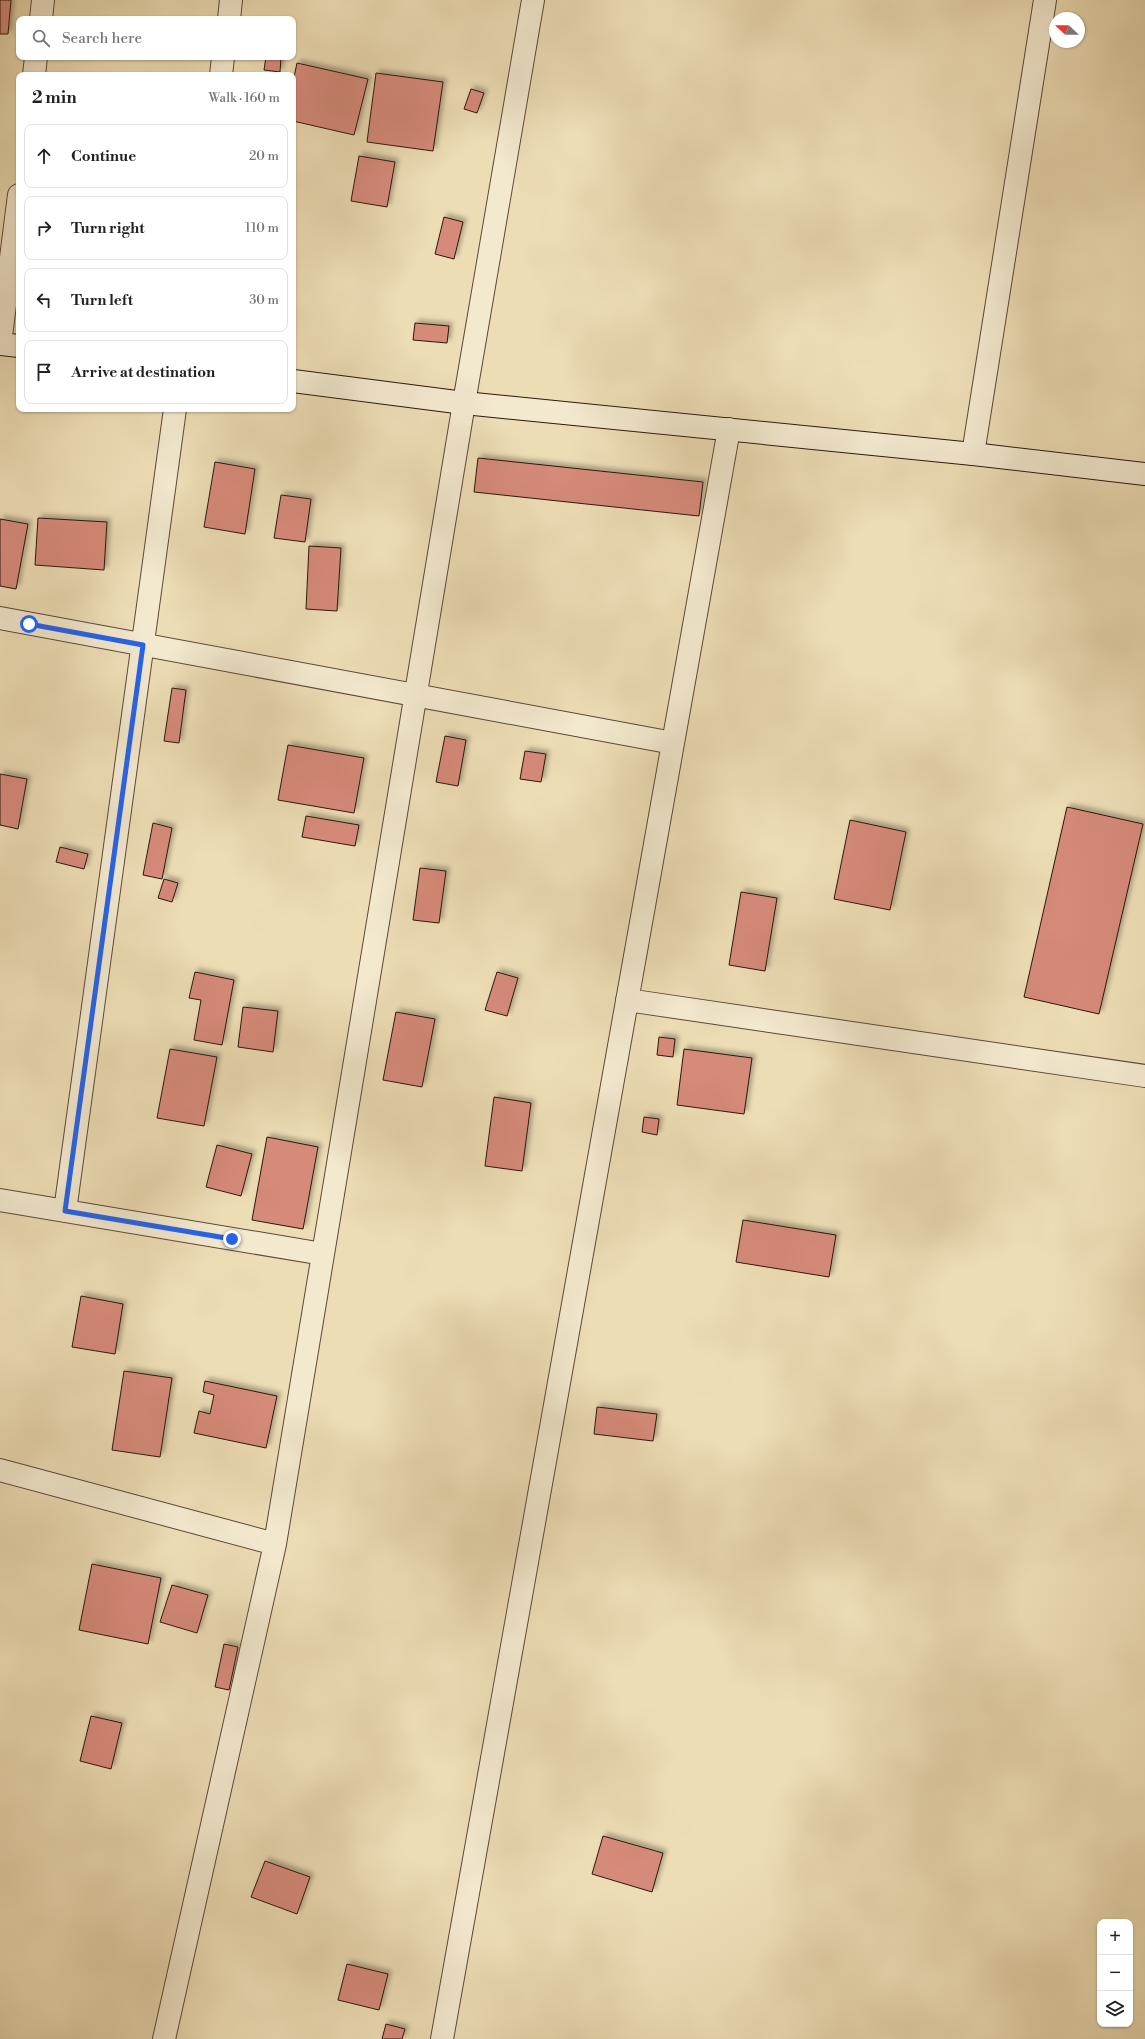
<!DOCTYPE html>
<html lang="en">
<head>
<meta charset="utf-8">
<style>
	:root { --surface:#fff; --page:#f6f6f6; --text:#222; --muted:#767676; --line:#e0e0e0 }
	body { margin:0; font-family:"Libre Bodoni",serif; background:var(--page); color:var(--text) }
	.controls { position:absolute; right:12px; bottom:12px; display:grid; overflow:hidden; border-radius:8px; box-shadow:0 1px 3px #0004 }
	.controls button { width:36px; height:36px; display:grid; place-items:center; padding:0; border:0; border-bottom:1px solid var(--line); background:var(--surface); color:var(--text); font:20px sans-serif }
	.compass { position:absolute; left:1049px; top:12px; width:36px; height:36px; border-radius:50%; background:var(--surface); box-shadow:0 1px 3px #0004; rotate:292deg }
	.stop { position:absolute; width:12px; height:12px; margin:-9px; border:3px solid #2563eb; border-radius:50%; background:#fff }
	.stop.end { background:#2563eb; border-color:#fff; box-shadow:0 1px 4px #0008 }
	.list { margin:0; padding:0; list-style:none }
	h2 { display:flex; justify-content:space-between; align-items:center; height:52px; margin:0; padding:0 16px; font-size:17px }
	h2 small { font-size:13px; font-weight:400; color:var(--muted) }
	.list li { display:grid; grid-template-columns:26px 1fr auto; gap:12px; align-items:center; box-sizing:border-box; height:64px; margin:0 8px 8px; padding:0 8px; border:1px solid var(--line); border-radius:8px }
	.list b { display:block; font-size:15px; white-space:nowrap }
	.list em { font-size:13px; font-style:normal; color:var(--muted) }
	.icon { flex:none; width:22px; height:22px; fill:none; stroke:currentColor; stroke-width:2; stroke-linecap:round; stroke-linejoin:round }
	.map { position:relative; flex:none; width:1145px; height:2039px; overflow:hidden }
	.search { position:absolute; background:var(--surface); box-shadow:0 1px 3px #0004; left:16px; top:16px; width:280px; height:44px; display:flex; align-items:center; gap:10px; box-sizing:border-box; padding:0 14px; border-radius:8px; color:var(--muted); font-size:15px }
	.panel { position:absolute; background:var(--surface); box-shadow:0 1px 3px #0004; left:16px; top:72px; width:280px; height:340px; border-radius:8px }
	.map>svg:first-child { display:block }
	.building { fill:#d68a7a; stroke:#2c170c; filter:url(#shadow) }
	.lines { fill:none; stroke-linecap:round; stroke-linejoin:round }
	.minor-casing { stroke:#5c4836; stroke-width:24 }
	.secondary-casing { stroke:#2c170c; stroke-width:24 }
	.minor { stroke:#f3e9cf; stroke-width:22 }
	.secondary { stroke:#f3e9cf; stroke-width:22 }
	.route { stroke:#2563eb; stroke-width:5 }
</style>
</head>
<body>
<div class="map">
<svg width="1145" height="2039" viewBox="0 0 1145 2039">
	<defs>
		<filter id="shadow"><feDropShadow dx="3.5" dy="-3.5" stdDeviation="2" flood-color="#0004"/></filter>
	</defs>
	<rect width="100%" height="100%" fill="#edddb5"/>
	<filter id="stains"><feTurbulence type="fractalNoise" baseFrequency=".005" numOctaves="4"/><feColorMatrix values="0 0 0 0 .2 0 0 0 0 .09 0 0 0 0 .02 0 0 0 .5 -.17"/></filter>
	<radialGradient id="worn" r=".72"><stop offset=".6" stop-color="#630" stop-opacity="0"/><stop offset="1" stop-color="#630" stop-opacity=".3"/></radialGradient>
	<path class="building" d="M0 0H11L8 34H0Z
		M266 57H281L280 72 264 70Z
		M297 63 368 79 354 135 293 121V82Z
		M376 73 443 82 433 151 367 142Z
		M471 89 484 93 477 113 464 109Z
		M359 156 395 162 387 207 351 201Z
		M444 217 463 222 454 259 435 254Z
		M415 323 449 326 447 343 413 340Z
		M478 458 703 482 699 516 474 492Z
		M215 462 255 469 245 534 204 527Z
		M281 495 311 499 305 542 274 538Z
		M38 518 107 522 104 570 35 565Z
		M0 519 28 524 16 589 0 586Z
		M309 546 341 548 337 611 306 609Z
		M172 688 186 690 179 743 164 741Z
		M445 736 466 740 458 786 436 782Z
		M288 745 364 758 354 813 278 800Z
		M525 751 546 754 541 782 520 779Z
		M0 774 27 779 18 829 0 825Z
		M1067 807 1143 824 1099 1014 1024 997Z
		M306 816 359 825 355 846 302 837Z
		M850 820 906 832 890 910 834 899Z
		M153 823 172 828 162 879 143 875Z
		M60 847 88 854 84 869 56 862Z
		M420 868 446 871 439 923 413 920Z
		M164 879 178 883 172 902 158 898Z
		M741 892 777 898 765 971 729 965Z
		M195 972 234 980 222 1045 194 1040 201 1000 189 998Z
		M497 972 518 978 507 1016 485 1010Z
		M243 1007 278 1011 273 1052 238 1047Z
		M396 1012 435 1019 422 1087 383 1080Z
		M659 1037 675 1039 673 1057 657 1055Z
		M170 1049 217 1057 204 1126 157 1118Z
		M684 1049 752 1058 744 1114 677 1105Z
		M494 1097 531 1103 522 1171 485 1166Z
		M644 1117 659 1119 657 1135 642 1132Z
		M267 1137 318 1147 303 1229 252 1220Z
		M217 1145 252 1154 241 1196 206 1187Z
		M743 1220 836 1235 829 1277 736 1262Z
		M81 1296 123 1304 115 1354 72 1347Z
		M124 1371 172 1378 160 1457 112 1450Z
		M205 1381 277 1396 266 1448 194 1433 199 1411 210 1414 214 1395 203 1392Z
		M597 1407 657 1414 653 1441 594 1434Z
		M92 1564 161 1578 148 1644 79 1630Z
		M172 1585 208 1595 197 1633 160 1622Z
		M224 1644 238 1647 229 1690 215 1687Z
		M91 1716 122 1723 111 1769 80 1761Z
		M603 1836 663 1853 652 1892 592 1874Z
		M265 1861 310 1877 297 1914 251 1897Z
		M347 1964 388 1974 379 2010 338 2000Z
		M386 2024 405 2029 402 2039H382Z"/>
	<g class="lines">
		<defs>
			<path id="minor" d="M41 19 43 0
				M229 19 231 0
				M34 75 36 57
				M221 75 223 57
				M0 344 19 195
				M973 454 1045 0
				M0 618 673 743
				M627 1000 1145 1076
				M0 1200 323 1254
				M65 1211 175 409
				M0 1470 275 1544
				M164 2039 275 1544 464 403 533 0
				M442 2039 729 429"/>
			<path id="secondary" d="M0 344 19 346
				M293 381 464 403 973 454 1145 474"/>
		</defs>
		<use href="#minor" class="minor-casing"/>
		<use href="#secondary" class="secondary-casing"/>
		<use href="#minor" class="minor"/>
		<use href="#secondary" class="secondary"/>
	</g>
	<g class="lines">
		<path class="route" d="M29 624 143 645 65 1211 232 1239"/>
	</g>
	<rect width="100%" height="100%" filter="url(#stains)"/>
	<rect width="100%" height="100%" fill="url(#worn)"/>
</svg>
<div class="controls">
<button>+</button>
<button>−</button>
<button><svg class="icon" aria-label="layers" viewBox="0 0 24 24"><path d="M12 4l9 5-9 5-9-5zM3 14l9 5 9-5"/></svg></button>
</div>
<svg class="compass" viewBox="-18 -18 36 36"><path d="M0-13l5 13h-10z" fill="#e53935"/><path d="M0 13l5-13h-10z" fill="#767676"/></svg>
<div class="stop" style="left:29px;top:624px"></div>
<div class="stop end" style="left:232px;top:1239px"></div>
<div class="search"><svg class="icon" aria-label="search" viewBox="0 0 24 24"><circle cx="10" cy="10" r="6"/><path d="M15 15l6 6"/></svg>Search here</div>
<section class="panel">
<h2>2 min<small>Walk · 160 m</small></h2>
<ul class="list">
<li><svg class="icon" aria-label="ahead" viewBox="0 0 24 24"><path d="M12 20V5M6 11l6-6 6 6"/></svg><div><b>Continue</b></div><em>20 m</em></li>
<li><svg class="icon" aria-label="right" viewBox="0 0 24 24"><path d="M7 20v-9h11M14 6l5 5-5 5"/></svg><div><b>Turn right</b></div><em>110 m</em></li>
<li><svg class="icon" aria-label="left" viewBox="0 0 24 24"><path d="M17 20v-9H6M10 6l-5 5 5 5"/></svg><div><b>Turn left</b></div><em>30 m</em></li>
<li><svg class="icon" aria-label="arrive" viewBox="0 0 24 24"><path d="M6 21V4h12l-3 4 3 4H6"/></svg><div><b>Arrive at destination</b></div></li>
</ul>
</section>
</div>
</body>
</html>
